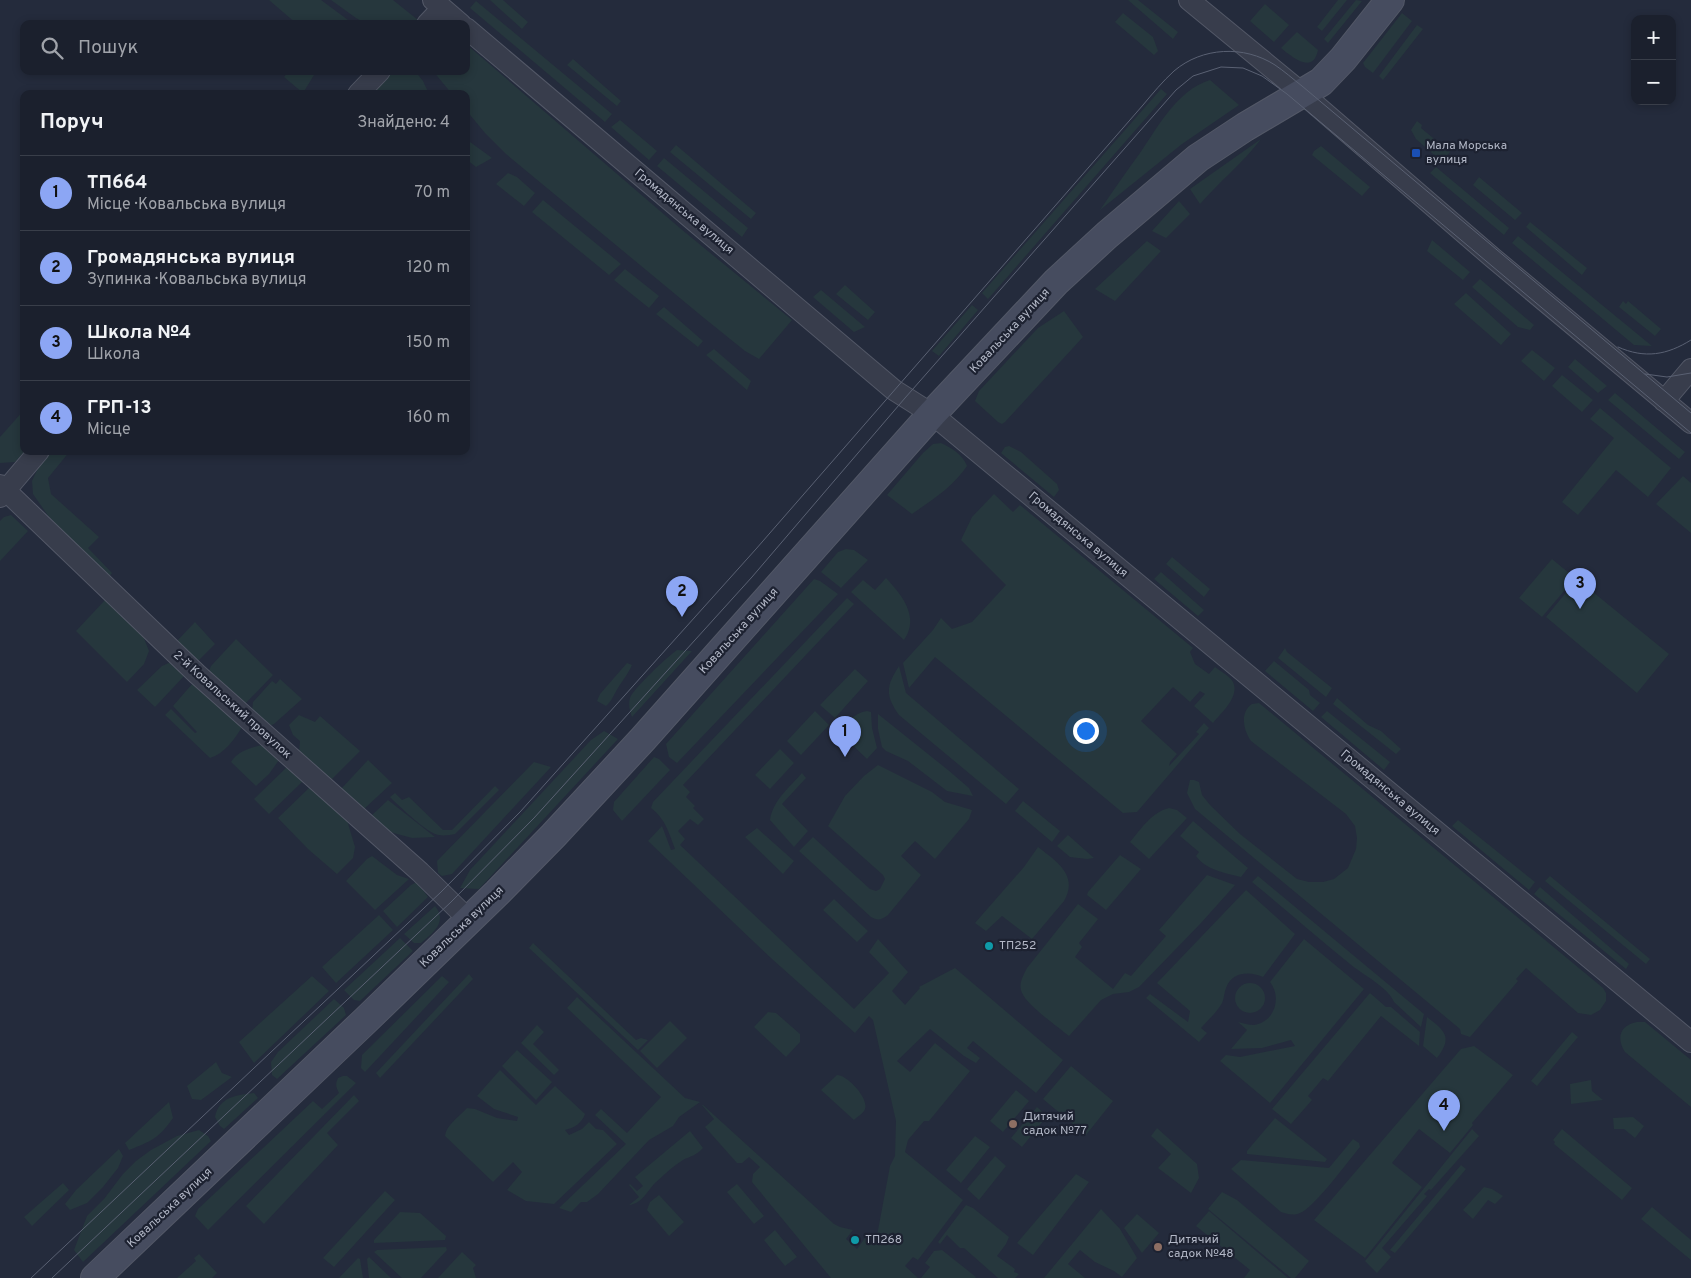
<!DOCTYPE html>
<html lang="uk">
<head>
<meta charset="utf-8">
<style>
	:root { --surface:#1b202d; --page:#242835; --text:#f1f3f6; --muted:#a0a3aa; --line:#393e49; --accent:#8ca6f4 }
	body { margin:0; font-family:Overpass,sans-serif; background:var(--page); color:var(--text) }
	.controls { position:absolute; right:15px; top:15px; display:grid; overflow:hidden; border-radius:10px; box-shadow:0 2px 8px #0003 }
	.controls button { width:45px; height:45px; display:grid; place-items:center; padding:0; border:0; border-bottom:1px solid var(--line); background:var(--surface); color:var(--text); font:25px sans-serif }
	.you { position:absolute; left:1085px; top:730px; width:18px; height:18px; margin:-12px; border:4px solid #fff; border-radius:50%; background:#1a73e8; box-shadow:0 0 0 8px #1a73e833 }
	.badge { display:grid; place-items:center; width:32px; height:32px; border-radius:50%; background:var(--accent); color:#111; font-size:16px; font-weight:700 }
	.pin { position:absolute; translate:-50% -41px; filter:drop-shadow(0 1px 2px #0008) }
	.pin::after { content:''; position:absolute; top:26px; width:18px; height:15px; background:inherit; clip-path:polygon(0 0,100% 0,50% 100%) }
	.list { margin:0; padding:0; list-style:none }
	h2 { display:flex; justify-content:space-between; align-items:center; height:65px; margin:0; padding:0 20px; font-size:21px }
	h2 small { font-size:16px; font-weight:400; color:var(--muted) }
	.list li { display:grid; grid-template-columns:32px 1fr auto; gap:15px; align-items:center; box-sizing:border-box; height:75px; padding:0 20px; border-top:1px solid var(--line) }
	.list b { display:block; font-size:19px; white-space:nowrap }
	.list p { margin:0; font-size:16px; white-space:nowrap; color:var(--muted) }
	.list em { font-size:16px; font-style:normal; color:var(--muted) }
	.icon { flex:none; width:28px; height:28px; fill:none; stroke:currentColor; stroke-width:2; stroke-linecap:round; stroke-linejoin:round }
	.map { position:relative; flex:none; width:1691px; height:1278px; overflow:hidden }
	.search { position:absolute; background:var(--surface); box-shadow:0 2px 8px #0003; left:20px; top:20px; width:450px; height:55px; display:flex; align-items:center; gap:12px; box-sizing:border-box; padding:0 18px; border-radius:10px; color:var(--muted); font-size:19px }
	.panel { position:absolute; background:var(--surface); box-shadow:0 2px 8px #0003; left:20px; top:90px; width:450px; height:365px; border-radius:10px }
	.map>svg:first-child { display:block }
	.green { fill:#26373d }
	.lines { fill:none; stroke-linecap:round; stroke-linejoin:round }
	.street-casing { stroke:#535867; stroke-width:22 }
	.secondary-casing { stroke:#535867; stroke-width:30 }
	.street { stroke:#383d4c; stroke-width:20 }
	.secondary { stroke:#464c5f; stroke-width:28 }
	.tram { stroke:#5a6173; stroke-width:1 }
	.transit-dot { fill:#1a4fb4; stroke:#1d2231; stroke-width:2 }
	.culture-dot { fill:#0f9aa8; stroke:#1d2231; stroke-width:2 }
	.education-dot { fill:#8d6e63; stroke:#1d2231; stroke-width:2 }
	.labels { text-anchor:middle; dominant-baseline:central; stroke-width:4.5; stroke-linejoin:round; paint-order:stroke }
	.poi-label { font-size:12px; fill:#b3b8c7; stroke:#1d2231; text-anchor:start }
	.street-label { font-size:12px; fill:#b3b8c7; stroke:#1d2231 }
</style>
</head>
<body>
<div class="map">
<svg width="1691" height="1278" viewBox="0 0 1691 1278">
	<rect width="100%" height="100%" fill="#242b3c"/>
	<path class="green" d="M269 0H321L348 20 351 24H297Z
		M331 0H393L418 20 415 24H367L356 18Z
		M490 0H503L528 22 522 29Z
		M1128 0H1138L1178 32 1173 39Z
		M1338 0H1347L1322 31 1317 27Z
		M1356 0 1362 1 1328 43 1324 39Z
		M476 1 612 114 605 122 470 8Z
		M1265 4 1289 25 1274 42 1250 21Z
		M1123 13 1153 37 1158 51 1154 55 1115 22Z
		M1402 13 1412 21 1373 73 1365 67 1363 63Z
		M1417 25 1423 29 1383 80 1379 76Z
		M1297 32 1318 50C1313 75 1292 57 1281 48Z
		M466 44 681 229 792 320 759 359 745 351 704 318 506 154 485 133 466 110V94H452L433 71H466Z
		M573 59 621 101 617 106 567 65Z
		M289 71H319L314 75 303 93 284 77Z
		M391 71H415L423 81 429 94H370Z
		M1210 80 1239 105 1182 144 1100 210C1113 191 1126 172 1140 153 1158 127 1177 90 1210 80Z
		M1161 89 1167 94 988 299 982 293Z
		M620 120 657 151 649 160 611 127Z
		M1417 121 1422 125 1421 128 1450 152 1442 162 1416 139 1411 130Z
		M466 139 492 158 476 167 466 159Z
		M1261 139C1243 163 1219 182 1200 204L1190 189Z
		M676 145 756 213 751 219 670 152Z
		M1321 146 1370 187 1362 196 1312 155 1314 151Z
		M664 158 748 228 742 237 657 166Z
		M1436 167 1509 228 1504 235 1430 173Z
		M508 173 517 177 535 193 524 206 496 184Z
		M1479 177 1522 213 1515 220 1473 185Z
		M543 200 621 264 609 275 532 212Z
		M1179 201 1190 214 1166 238 1152 231Z
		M1530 222 1587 268 1582 275 1526 227Z
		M1518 236 1652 346 1634 345 1512 243Z
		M1432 240 1470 272 1463 280 1427 251Z
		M1147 241 1161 251 1115 301 1095 289Z
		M625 269 659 296 649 308 614 280Z
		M1480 279 1534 325 1530 330 1518 327 1472 287Z
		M845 285 875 312 868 320 836 294Z
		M821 290 865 327 854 332 813 297Z
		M1466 293 1511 334 1501 345 1454 304Z
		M1623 301 1626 304 1628 301 1661 329 1655 336 1619 307Z
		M972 305 978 310 939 356 932 351Z
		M664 307 703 341 698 347 656 314Z
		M1064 311 1083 337 1005 422 1002 424 998 422 975 401 979 391 1038 328Z
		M714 349 751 381 747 390 706 355Z
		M1532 350 1555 368 1544 381 1521 361Z
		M1575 359 1607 386 1598 393 1568 367Z
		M1562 375 1593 400 1582 412 1552 386Z
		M1615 393 1685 452 1679 459 1608 400Z
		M1600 408 1671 468 1648 497 1616 470 1578 515 1562 502 1614 438 1590 419Z
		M24 410 25 451 15 462 0 463V437Z
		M941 443C952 448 963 455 967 466 953 487 932 500 912 514L887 495 923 453 933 444Z
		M1009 446 1021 452 1057 484 1059 490 1054 497 1001 453 1005 447Z
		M52 451H70L48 478 51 494 99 537 88 548 112 573 109 577 49 517 33 494 32 481 38 468Z
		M1683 476 1691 483V533L1656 504Z
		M994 494 1013 512 1020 505 1193 648 1190 652 1195 664 1209 674 1215 667C1220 671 1230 676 1233 682 1240 697 1221 713 1213 723L1194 706 1205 694 1200 691 1190 702 1173 687 1141 721 1177 754 1170 762 1169 766 1199 734 1196 732 1204 723 1209 728 1137 812 1123 813 935 657 909 688 903 663 933 630 941 618 952 629 972 622 1006 585 961 540 972 517Z
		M11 515 28 531 0 561V521L4 517Z
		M846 549 854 550 868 560 841 588 821 572 838 552Z
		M1172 557 1210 589 1204 597 1166 564Z
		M1552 559 1575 578 1542 617 1519 598Z
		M1161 572 1204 610 1198 616 1154 579Z
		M886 578C902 595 920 617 904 640L851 592 863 580 875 590Z
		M814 579 820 581 838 594 677 763 669 757 666 744Z
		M1577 579 1669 654 1637 693 1546 617Z
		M847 598 854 604 683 785 690 792 686 797 695 806 693 808 704 819 698 825 690 819 678 831 685 839 680 845 854 1009 889 973 869 952 878 939 908 972 892 991 905 1005 920 988 919 987 955 968 1063 1060 1036 1093 973 1041 967 1048 980 1058 976 1063 964 1056 930 1029 897 1061 910 1072 935 1043 970 1071 929 1121H924L908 1140 905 1152 963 1200 918 1260 913 1257 905 1266 918 1278H831L752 1182 753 1174 760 1167 749 1157 742 1163H737L705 1127 714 1119 702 1105H703L834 1224 840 1227 853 1230 846 1239 857 1249 865 1238 876 1241 890 1166 895 1156 896 1121 873 1020 869 1016 855 1033 772 959 648 841 662 826 671 850 675 849C669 833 665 818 651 808L653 802Z
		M106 599 143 636 149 651 144 664 127 682 76 631Z
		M195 622 215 644 198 661 177 641Z
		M236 639 273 675 245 704 209 671 211 666Z
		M1285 648 1287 652 1332 688 1326 697 1278 658Z
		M677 650 692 651 632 717C630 711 628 705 630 698 633 689 668 656 677 650Z
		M1274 661 1309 690 1310 695 1320 703 1313 711 1265 671Z
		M171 662 185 675 155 707 137 690 162 666Z
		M627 663 632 665C628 674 623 680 618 688 614 694 612 701 606 706L597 701 600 694Z
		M899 666 906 693 1019 789 1006 804 899 715C885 695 886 686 899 666Z
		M855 669 868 681 835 718 820 705Z
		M280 679 302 699 274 724 269 726 252 711 253 702 272 681 276 684Z
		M193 683 242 727C235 739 224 754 210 758L165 715 171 709 195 733 197 732 173 706Z
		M1337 698 1368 725 1381 731 1401 749 1396 754 1333 704Z
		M1259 703 1603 988 1606 993V1001L1600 1010 1591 1015 1578 1013 1526 968 1516 979 1518 981 1470 1037 1461 1034 1460 1029 1195 809 1187 793 1190 780H1194L1199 782 1202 795 1210 805 1240 834 1297 879 1309 882H1323L1334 879 1348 868 1356 849 1357 838 1355 826 1346 814 1251 741C1244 731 1239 713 1252 704Z
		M815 711 829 725 801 755 787 741Z
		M867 711 871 712 872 728 877 748 867 759 839 732C847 722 854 713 867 711Z
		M1327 711 1390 762 1384 770 1321 717Z
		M878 714 948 770 969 788 973 796 947 791 908 761 886 751 882 747 878 729Z
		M299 715 315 722 320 716 360 751 331 780 299 753 300 741 293 735 289 725Z
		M604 731 618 739 479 889 460 888 470 870 591 740Z
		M262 745 279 760 269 774 256 786 231 762C238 751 250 748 262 745Z
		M780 749 794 763 770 789 755 775Z
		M654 757 659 759 670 770 622 821 613 810 614 802Z
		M368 760 392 783 364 809 341 789Z
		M534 762 551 767 452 874 442 876 438 873 437 861Z
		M878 765 932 792 945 802 972 810 969 819 935 859 915 841 901 856 921 875 888 915C881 920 878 921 871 917L799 851 813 837 870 889 876 891 880 889 885 879 883 875 828 826 845 796 864 776Z
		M287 767 303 781 269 814 254 799Z
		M802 773 806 778 782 804 808 831 794 847 770 820C773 800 790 787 802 773Z
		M495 786 499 790 455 834C450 835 444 836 439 835 428 834 399 806 390 797L395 793 402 800 409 797 443 830H452Z
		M310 787 347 820 355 847 353 858 337 874 308 849 278 818Z
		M388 800 435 837 412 838 390 832 371 816Z
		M1023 801 1060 831 1052 842 1015 811Z
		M1169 808 1177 810 1187 818 1149 859 1130 842C1141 829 1152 812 1169 808Z
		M1458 820 1535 882 1529 890 1452 826Z
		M1193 821 1248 868 1241 877C1225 873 1206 870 1196 856L1199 852 1180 836Z
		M757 828 794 861 783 874 745 837Z
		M1068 835 1094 858 1087 859 1070 857 1057 846Z
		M1038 847C1056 861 1079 875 1064 901L1032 939 1002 916 986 931 975 923 1024 867Z
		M1120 855 1141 869 1106 910 1087 895 1088 892Z
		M372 856 397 875 409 879 375 910 346 881 367 859Z
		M1207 875 1235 885 1201 923 1139 987 1129 992 1113 994 1101 1000 1069 1036C1058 1027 1027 1005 1022 993 1018 984 1023 976 1027 968L1078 904 1098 919 1079 943 1082 947 1075 957 1113 989 1125 973 1131 976 1166 936 1159 930Z
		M1258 876 1424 1014 1421 1027 1394 1002C1389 988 1362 974 1350 964 1317 937 1285 909 1252 882Z
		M1550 876 1650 959 1646 964 1545 881Z
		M417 882 428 897 397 927 383 911 411 885Z
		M1540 887 1629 964 1626 969 1534 894Z
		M1246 890 1295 934 1263 977C1249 971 1232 972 1226 988 1224 993 1224 999 1222 1003 1217 1012 1208 1020 1201 1028L1207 1033 1199 1042 1146 998 1150 994 1188 1022 1190 1011 1157 983Z
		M834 899 868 931 857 942 823 910Z
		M435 906C448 922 433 933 421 943H414L404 934Z
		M379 915 393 930 336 983 322 967Z
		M400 938 413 951 360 1001 354 1000 344 990Z
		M1304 939 1364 989 1270 1103 1220 1061 1226 1055 1240 1057 1295 1046 1291 1040 1262 1048 1231 1049 1247 1030 1238 1022C1243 1023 1249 1025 1254 1025 1275 1022 1282 997 1270 982Z
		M533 943 636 1040 641 1038 648 1040 638 1050 529 948Z
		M469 974 473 979 380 1078 376 1073Z
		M312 976 329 991 254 1063 239 1042Z
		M442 976 449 982 365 1072 361 1068 362 1055Z
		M1235 998a15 15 0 1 1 30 0a15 15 0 1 1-30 0Z
		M1370 993 1386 1007H1391L1420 1032 1419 1046 1381 1016 1328 1081 1323 1078 1308 1096 1312 1100 1291 1124 1272 1109Z
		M577 997 685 1098 700 1102 679 1117 673 1126 649 1140 598 1194 587 1202H581L571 1212 559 1208 626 1144 595 1115 601 1109 627 1133 661 1097 567 1008Z
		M334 999 344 1008 346 1015 277 1079 272 1075 271 1062 278 1052Z
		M768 1012 776 1013 800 1034V1042L786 1057 754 1027Z
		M1427 1017C1445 1031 1453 1037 1437 1058L1423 1046Z
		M670 1021 687 1038 657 1068 640 1051Z
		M1637 1022H1645L1691 1060V1107L1625 1052C1616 1038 1620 1025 1637 1022Z
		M537 1025 544 1032 533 1044 559 1070 554 1075 521 1043Z
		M1572 1032 1578 1037 1537 1086 1531 1081Z
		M1474 1046 1513 1075 1472 1123 1473 1125 1450 1153 1419 1129 1392 1163 1422 1187 1365 1258 1314 1220 1461 1049Z
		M517 1050 552 1082 536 1100 502 1066Z
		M216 1062 222 1073 232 1077 201 1100 192 1099 187 1086Z
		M1071 1066 1113 1101 1086 1135 1043 1099Z
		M500 1070 536 1105 555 1086 585 1114C582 1123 574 1128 565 1130L569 1135 582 1129 589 1122 596 1129 603 1130 617 1144 554 1204 526 1201 507 1190 522 1172 513 1162 493 1182 445 1136C446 1125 460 1116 467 1108L475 1109 497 1118 517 1121 518 1117 494 1109 477 1096Z
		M837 1075C847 1075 869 1098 865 1109 864 1113 857 1117 854 1120L821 1090Z
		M343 1076H347L356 1083 208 1230 195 1216 198 1209 313 1101 322 1109 339 1093C336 1087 335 1085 338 1078Z
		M1591 1080 1592 1091 1603 1100 1571 1104 1570 1084Z
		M1016 1090 1029 1101 1003 1132 990 1121Z
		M254 1093 258 1098 224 1129 220 1126 215 1117C219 1097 236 1095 254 1093Z
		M354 1095 359 1101 327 1133 338 1145 264 1224 246 1206Z
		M169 1102 173 1118C159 1138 152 1141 129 1150L125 1143Z
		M1037 1107 1047 1116 1022 1147 1011 1138Z
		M1633 1117 1644 1126 1635 1138 1624 1129H1614L1613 1118Z
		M1275 1118 1327 1159 1325 1162 1247 1154V1151Z
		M1157 1128 1197 1164 1199 1178 1191 1193 1158 1168 1171 1154 1151 1136Z
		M1472 1129 1479 1136 1431 1190 1429 1189 1424 1194 1427 1196 1382 1248 1391 1257 1377 1273 1365 1261Z
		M1562 1129 1632 1188 1622 1200 1554 1144 1555 1142 1553 1140Z
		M199 1130 208 1136 211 1141 83 1262 74 1250 87 1216 104 1199 123 1174 136 1161 151 1150 177 1136Z
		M690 1131 703 1148C697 1155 691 1156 683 1160 673 1166 664 1175 655 1183 647 1191 642 1204 629 1205L639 1197 629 1185 630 1184 637 1191 643 1186 635 1177Z
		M975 1136 990 1147 961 1183 946 1170Z
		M1353 1139 1359 1143 1360 1147C1349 1160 1313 1209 1300 1213 1293 1216 1288 1214 1281 1212L1231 1169 1241 1160 1329 1168Z
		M119 1149 123 1156 118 1168 103 1187 87 1203 70 1210 65 1204 76 1190Z
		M995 1156 1006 1166 979 1200 967 1189Z
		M1461 1165 1466 1169 1395 1253 1390 1250Z
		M1076 1174 1089 1182 1033 1255 1017 1243Z
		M63 1183 69 1190 32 1226 24 1217Z
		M737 1184 764 1216 754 1224 727 1192Z
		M1484 1187 1492 1189 1503 1196 1495 1204 1488 1200 1473 1219 1463 1210Z
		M385 1191 395 1200 334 1267 323 1258Z
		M1222 1192 1237 1200 1309 1261 1295 1278H1291L1208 1209Z
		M659 1195 684 1222 669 1236 647 1210 650 1202Z
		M966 1205 973 1208 1009 1237 1006 1244 997 1256 1015 1269 1014 1272 1019 1274 1015 1278H998L964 1248H960L947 1235 940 1244 938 1242Z
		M1652 1207 1691 1240V1260L1641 1219Z
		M1101 1209 1120 1229 1137 1258 1122 1277 1114 1271 1095 1262 1080 1250 1068 1264 1085 1278H1044Z
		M1209 1211 1288 1278H1244L1250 1270 1196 1226Z
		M400 1212 420 1213 446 1236 445 1240 374 1243V1240Z
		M1137 1214 1159 1233 1142 1253 1124 1228Z
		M775 1230 797 1257 785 1266 764 1240Z
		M446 1247 447 1250 421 1278H402L374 1252 377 1250Z
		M942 1250 976 1277 975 1278H921L930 1267 925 1263 934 1251Z
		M462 1252 476 1265 473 1268 476 1278H438Z
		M199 1254 217 1273 212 1278H177L196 1261 194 1258Z
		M369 1257 391 1278H369L367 1259Z
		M358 1258 360 1259 363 1278H339Z"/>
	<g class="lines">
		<defs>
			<path id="street" d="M433 0 461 24
				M1189 0 1302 93 1493 258 1691 423
				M427 24 442 8
				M466 28 894 390 932 414 1691 1042
				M358 94 380 71
				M1664 401 1691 369
				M0 485 197 674 420 872 469 920
				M0 497 39 451"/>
			<path id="secondary" d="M95 1278 366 1020 497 893 553 836 643 739 932 414 1056 282 1107 235 1198 158 1245 127 1321 82 1343 59 1390 0"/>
		</defs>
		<use href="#street" class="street-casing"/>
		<use href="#secondary" class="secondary-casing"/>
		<use href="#street" class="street"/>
		<use href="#secondary" class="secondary"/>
		<path class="tram" d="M1618 347C1645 359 1667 355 1691 340
			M1645 374 1667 377 1691 373
			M31 1278 441 892 520 812 756 549 1143 105C1153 93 1163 81 1174 71 1202 47 1244 45 1275 65 1284 71 1293 79 1302 86L1691 413
			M52 1278 451 902 534 818 752 577 905 398 1176 90 1193 76 1221 67 1243 68 1262 76 1287 94 1691 433"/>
	</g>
	<rect class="transit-dot" x="1411" y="148" width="10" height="10" rx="2.5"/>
	<g class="culture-dot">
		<circle cx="989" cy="946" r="5"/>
		<circle cx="855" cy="1240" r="5"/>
	</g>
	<g class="education-dot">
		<circle cx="1013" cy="1124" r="5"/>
		<circle cx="1158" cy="1247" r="5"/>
	</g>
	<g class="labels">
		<g class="poi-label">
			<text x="1426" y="146">Мала Морська<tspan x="1426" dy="14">вулиця</tspan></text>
			<text x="999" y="946">ТП252</text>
			<text x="1023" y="1117">Дитячий<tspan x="1023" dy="14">садок №77</tspan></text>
			<text x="865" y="1240">ТП268</text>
			<text x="1168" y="1240">Дитячий<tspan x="1168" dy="14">садок №48</tspan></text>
		</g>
		<g class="street-label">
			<text transform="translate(684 212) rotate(40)">Громадянська вулиця</text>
			<text transform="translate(1010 331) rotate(-47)">Ковальська вулиця</text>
			<text transform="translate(1078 535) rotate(40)">Громадянська вулиця</text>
			<text transform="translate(739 631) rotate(-48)">Ковальська вулиця</text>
			<text transform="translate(232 705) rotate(42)">2-й Ковальський провулок</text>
			<text transform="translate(1390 793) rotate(40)">Громадянська вулиця</text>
			<text transform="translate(462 927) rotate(-44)">Ковальська вулиця</text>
			<text transform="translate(170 1208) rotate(-43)">Ковальська вулиця</text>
		</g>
	</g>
</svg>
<div class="controls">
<button>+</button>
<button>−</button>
</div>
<div class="you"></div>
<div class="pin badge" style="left:845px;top:757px">1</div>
<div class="pin badge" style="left:682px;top:617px">2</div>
<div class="pin badge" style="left:1580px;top:609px">3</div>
<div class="pin badge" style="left:1444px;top:1131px">4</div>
<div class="search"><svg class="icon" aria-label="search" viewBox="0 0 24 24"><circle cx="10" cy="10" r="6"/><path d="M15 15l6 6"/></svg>Пошук</div>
<section class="panel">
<h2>Поруч<small>Знайдено: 4</small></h2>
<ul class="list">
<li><span class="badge">1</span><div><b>ТП664</b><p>Місце · Ковальська вулиця</p></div><em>70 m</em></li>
<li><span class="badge">2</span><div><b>Громадянська вулиця</b><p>Зупинка · Ковальська вулиця</p></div><em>120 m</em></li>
<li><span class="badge">3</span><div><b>Школа №4</b><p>Школа</p></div><em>150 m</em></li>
<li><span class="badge">4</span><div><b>ГРП-13</b><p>Місце</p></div><em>160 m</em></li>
</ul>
</section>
</div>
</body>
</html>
